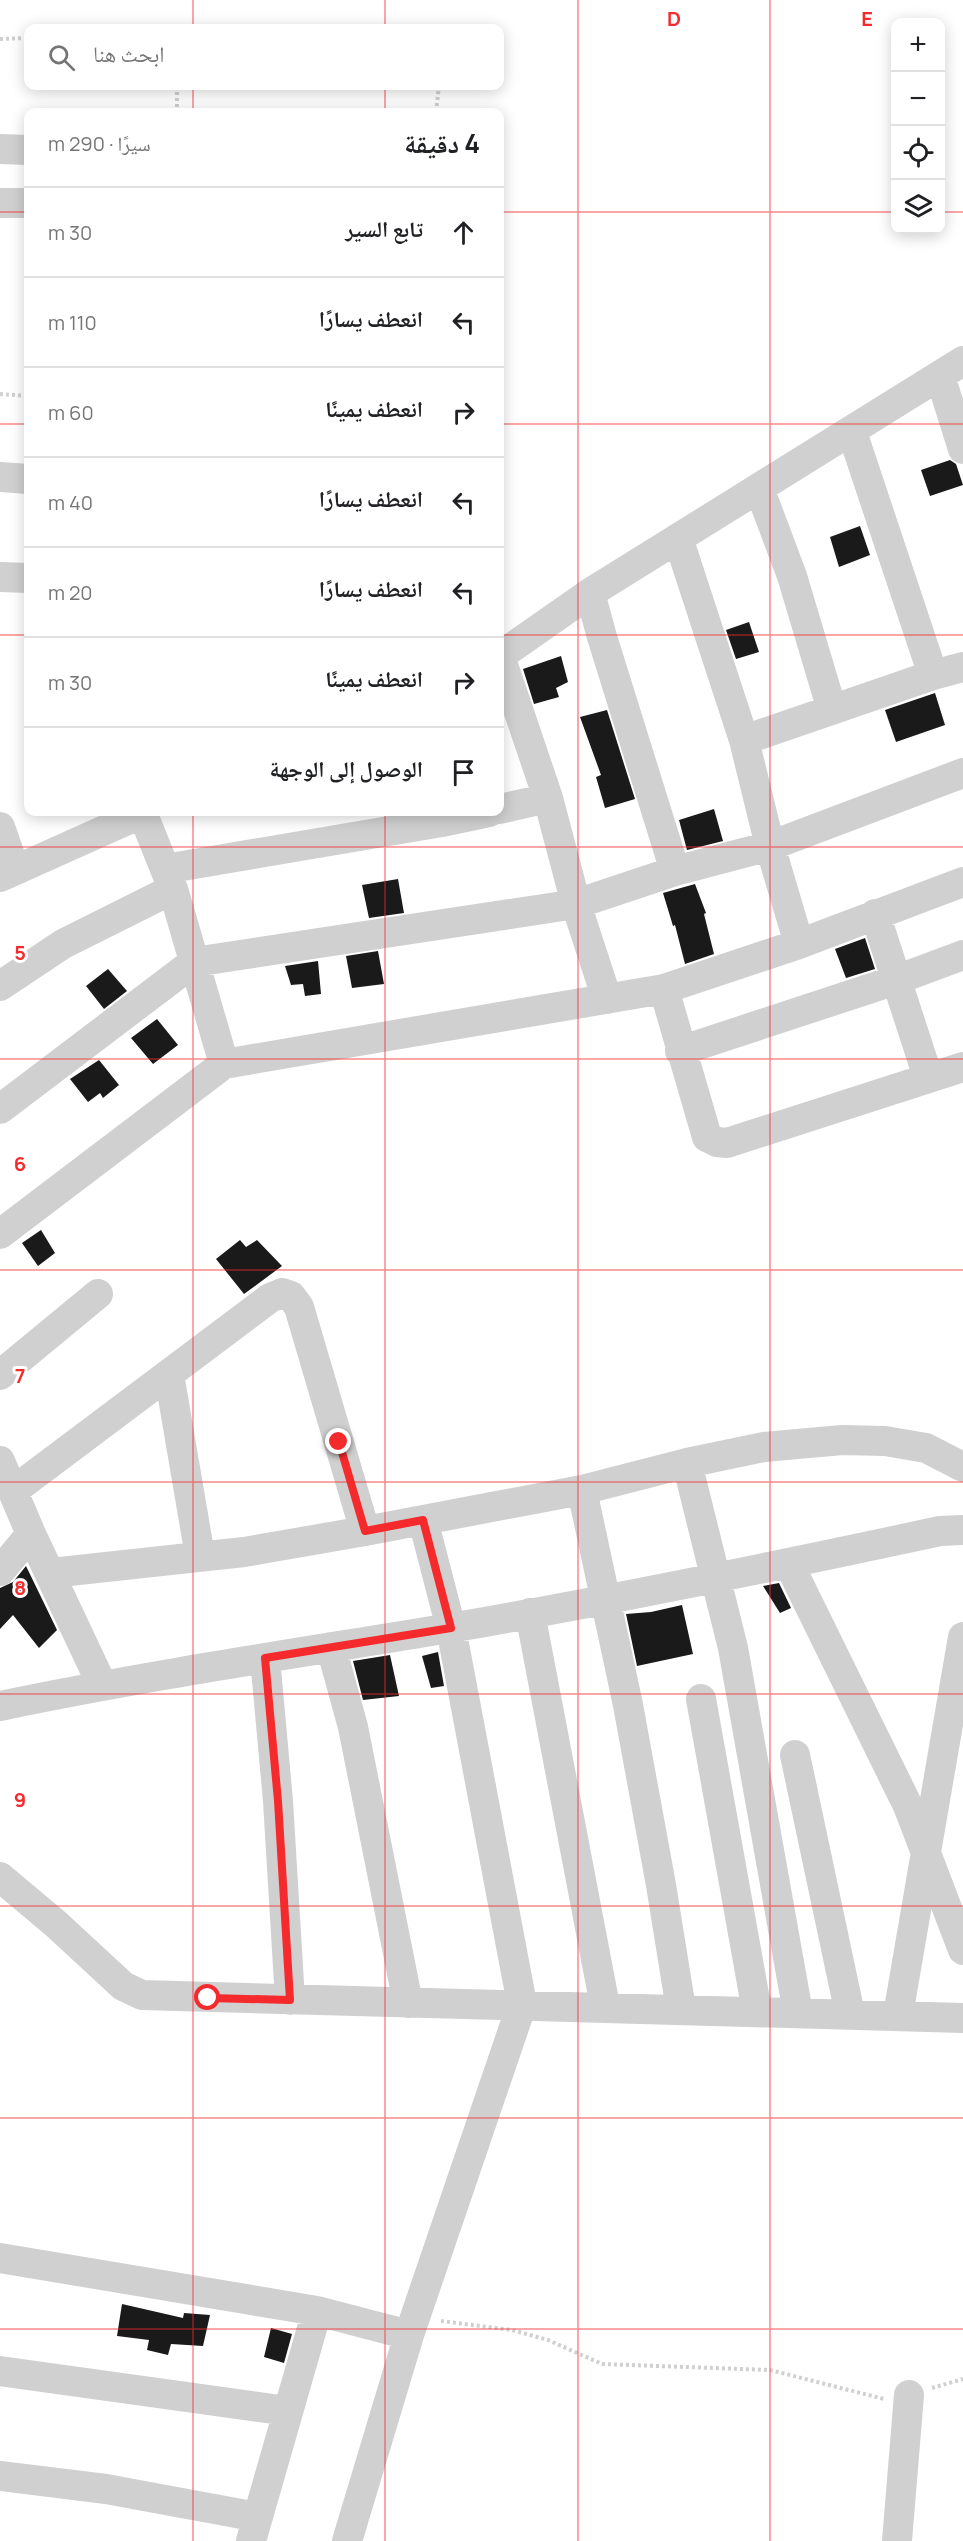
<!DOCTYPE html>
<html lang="ar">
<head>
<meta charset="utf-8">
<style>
	:root { --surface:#fff; --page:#f2f2f2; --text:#202124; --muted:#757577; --line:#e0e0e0 }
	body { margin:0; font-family:Manrope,"Noto Naskh Arabic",sans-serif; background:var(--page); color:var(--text); direction:rtl }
	.controls { position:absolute; right:18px; top:18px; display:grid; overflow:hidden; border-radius:12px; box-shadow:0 3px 15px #0003 }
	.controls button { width:54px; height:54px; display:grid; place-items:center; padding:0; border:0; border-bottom:2px solid var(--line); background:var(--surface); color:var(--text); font:30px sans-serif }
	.stop { position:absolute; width:18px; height:18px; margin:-14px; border:4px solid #f52a2d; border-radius:50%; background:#fff }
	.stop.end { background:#f52a2d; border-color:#fff; box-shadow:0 2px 6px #0008 }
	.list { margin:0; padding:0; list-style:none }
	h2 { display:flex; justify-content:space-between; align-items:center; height:78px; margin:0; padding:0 24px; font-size:26px }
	h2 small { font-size:20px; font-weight:400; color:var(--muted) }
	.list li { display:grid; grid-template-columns:39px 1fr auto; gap:18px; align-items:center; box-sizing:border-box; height:90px; padding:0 24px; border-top:2px solid var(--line) }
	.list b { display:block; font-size:22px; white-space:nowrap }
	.list em { font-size:20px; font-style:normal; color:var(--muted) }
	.icon { flex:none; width:33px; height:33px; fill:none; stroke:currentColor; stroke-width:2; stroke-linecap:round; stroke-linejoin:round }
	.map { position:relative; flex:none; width:963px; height:2541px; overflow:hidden; direction:ltr }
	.search { position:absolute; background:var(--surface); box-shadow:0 3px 15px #0003; left:24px; top:24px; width:480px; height:66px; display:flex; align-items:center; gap:15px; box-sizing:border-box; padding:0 21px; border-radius:12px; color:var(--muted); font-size:22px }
	.panel { position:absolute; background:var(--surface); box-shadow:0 3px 15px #0003; left:24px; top:108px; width:480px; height:708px; border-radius:12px; direction:rtl }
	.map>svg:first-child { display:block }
	.building { fill:#1a1a1a }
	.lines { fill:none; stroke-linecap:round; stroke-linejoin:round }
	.path { stroke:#d0d0d0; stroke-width:4; stroke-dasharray:3 3; stroke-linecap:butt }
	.minor { stroke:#d0d0d0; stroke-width:30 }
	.route { stroke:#f52a2d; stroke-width:8 }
	.grid { fill:none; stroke:#f52a2d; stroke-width:1.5; stroke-opacity:0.55 }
	.grid-label { font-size:20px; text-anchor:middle; font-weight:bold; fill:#f52a2d; stroke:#fff; stroke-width:6; stroke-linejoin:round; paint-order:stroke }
</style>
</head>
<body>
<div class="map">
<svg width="963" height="2541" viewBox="0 0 963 2541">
	<rect width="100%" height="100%" fill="#fff"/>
	<path class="building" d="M950 460 956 464 963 485 930 496 921 470Z
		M860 526 870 555 839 567 830 537Z
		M749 622 759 652 736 659 726 630Z
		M561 656 568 682 556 688 559 697 534 704 523 669Z
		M935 693 945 725 896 742 885 710Z
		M607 710 635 799 605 808 596 777 601 775 580 717Z
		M714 809 723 841 687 850 679 820Z
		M398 879 404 913 369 918 362 885Z
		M695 884 706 913 704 914 714 954 685 964 675 925 673 926 663 893Z
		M865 938 875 969 846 978 835 949Z
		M378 951 384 984 352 988 346 956Z
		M318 961 321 994 305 996 303 984 291 985 285 966Z
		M108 969 127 991 104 1009 86 986Z
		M157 1019 178 1045 153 1064 131 1038Z
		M99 1060 119 1085 103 1098 100 1093 88 1102 70 1079Z
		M41 1230 55 1253 38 1266 22 1243Z
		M240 1240 246 1247 257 1240 282 1266 244 1294 216 1259Z
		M26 1566 57 1630 39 1648 13 1615 0 1629V1588L13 1582Z
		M779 1583 791 1608 780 1613 763 1586Z
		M682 1605 693 1654 637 1666 626 1614 651 1612Z
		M438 1652 444 1686 431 1688 422 1656Z
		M390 1655 399 1696 363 1700 353 1661Z
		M122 2304 183 2318 184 2313 210 2315 203 2346 171 2344 168 2355 147 2350 149 2340 117 2336Z
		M271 2328 292 2334 284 2363 264 2357Z"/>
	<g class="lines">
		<path class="path" d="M0 39 28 38
			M177 86V112
			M436 112 439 86
			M0 394 28 396
			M441 2321 512 2330 548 2340 602 2364 770 2370 884 2399
			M932 2388 963 2379"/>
		<path class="minor" d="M0 149 28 150
			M0 203H28
			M940 376 963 449
			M852 432 933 675
			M0 477 28 479
			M759 488 792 576 832 710
			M678 538 744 740 770 846 799 944
			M0 577 28 578
			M590 593 602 637 675 871
			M500 656 590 593 963 361
			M500 656 548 798 576 904 607 999
			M744 740 933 675 963 667
			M500 809 548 798
			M142 812 173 889 224 1064
			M0 827 15 870
			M165 869 442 822 489 812
			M0 877 145 812
			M875 914 928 1077
			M0 986 63 944 173 889
			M664 989 707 1137 717 1142 727 1143 963 1067
			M680 1051 896 980 963 955
			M0 1109 194 962 576 904 675 871 770 846 963 773
			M0 1234 224 1064 664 989 799 944 963 882
			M169 1374 200 1556
			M0 1375 98 1294
			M0 1461 31 1534 102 1685
			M687 1463 733 1648 798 2013
			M582 1490 628 1705 661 1885 681 2009
			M13 1491 270 1298 282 1293 291 1296 299 1307 365 1531
			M789 1564 908 1806 963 1950
			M0 1571 31 1534
			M51 1573 244 1552 365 1531 582 1490 687 1463 764 1447 842 1440 885 1441 926 1448 963 1467
			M530 1613 605 2006
			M331 1647 353 1727 408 2003
			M265 1658 278 1801 290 2000
			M701 1699 757 2011
			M0 1706C149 1675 299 1653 450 1628 614 1600 777 1566 940 1531L963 1530
			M795 1755 850 2014
			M0 1877 56 1924 123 1986 142 1995 963 2018
			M898 2015 963 1637
			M0 2258 317 2311 409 2335
			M0 2371 288 2411
			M0 2476 106 2489 258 2517
			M251 2541 317 2311
			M347 2541 409 2335 522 2004 451 1628 423 1520
			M897 2541 909 2395"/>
	</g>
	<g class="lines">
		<path class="route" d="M208 1998 290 2000 278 1801 265 1658 451 1628 423 1520 365 1531 339 1442"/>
	</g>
	<path class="grid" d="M193 0V28M385 0V28M578 0V2541M770 0V2541M193 86V112M385 86V112M0 212H28M500 212H896M940 212H963M0 424H28M500 424H963M0 635H28M500 635H963M193 812V2541M385 812V2541M0 847H963M0 1059H963M0 1270H963M0 1482H963M0 1694H963M0 1906H963M0 2118H963M0 2329H963"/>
	<g class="grid-label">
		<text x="674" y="26">D</text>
		<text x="867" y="26">E</text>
		<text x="20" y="960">5</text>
		<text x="20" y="1171">6</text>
		<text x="20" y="1383">7</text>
		<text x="20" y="1595">8</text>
		<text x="20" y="1807">9</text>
	</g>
</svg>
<div class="controls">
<button>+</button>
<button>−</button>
<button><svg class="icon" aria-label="locate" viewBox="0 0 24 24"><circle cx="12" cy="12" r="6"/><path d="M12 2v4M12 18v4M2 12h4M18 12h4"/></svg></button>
<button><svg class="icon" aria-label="layers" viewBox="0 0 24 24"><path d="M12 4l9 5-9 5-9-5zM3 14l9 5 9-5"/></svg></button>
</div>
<div class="stop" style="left:208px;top:1998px"></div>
<div class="stop end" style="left:339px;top:1442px"></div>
<div class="search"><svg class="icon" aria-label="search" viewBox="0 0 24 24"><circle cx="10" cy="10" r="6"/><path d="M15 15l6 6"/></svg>ابحث هنا</div>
<section class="panel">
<h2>4 دقيقة<small>سيرًا · 290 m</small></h2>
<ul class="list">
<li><svg class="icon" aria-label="ahead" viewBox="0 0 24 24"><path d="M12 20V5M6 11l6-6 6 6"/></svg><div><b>تابع السير</b></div><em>30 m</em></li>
<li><svg class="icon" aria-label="left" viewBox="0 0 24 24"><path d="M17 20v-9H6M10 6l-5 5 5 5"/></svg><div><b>انعطف يسارًا</b></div><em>110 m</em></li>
<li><svg class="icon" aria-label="right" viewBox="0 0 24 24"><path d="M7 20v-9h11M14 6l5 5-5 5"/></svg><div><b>انعطف يمينًا</b></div><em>60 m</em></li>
<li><svg class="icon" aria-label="left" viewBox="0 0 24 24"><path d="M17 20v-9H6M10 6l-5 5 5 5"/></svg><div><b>انعطف يسارًا</b></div><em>40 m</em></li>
<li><svg class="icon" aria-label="left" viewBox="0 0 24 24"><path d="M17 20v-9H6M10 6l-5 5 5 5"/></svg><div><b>انعطف يسارًا</b></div><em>20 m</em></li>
<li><svg class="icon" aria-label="right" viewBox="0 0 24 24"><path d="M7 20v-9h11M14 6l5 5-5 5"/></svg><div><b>انعطف يمينًا</b></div><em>30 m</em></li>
<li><svg class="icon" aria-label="arrive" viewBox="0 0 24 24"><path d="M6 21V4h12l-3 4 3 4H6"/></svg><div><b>الوصول إلى الوجهة</b></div></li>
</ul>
</section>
</div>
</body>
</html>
